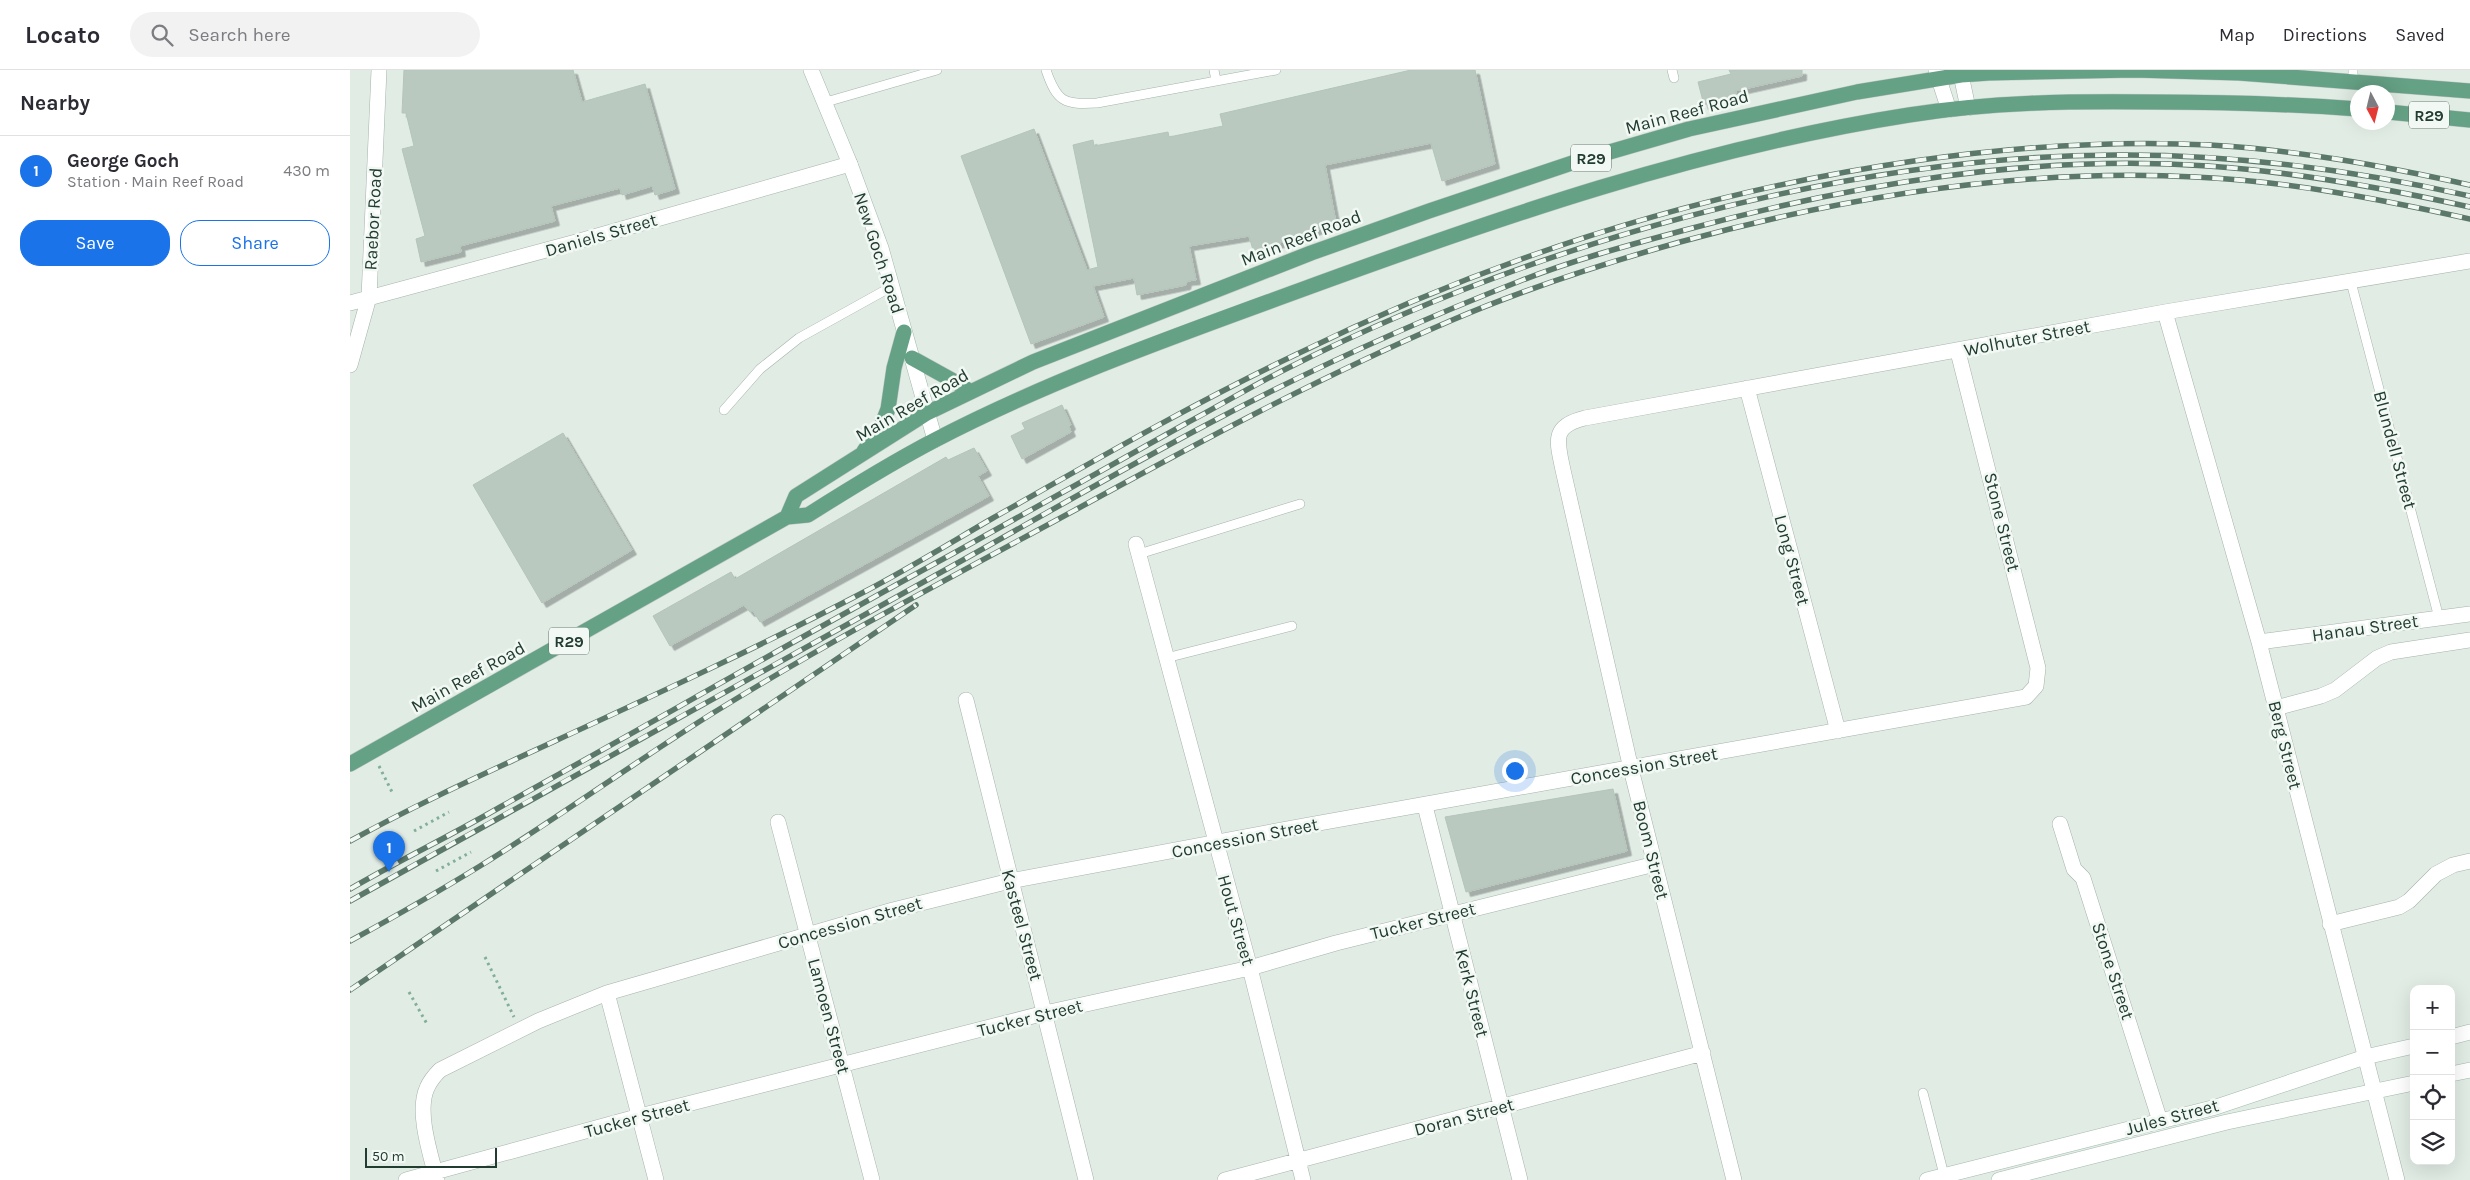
<!DOCTYPE html>
<html lang="en">
<head>
<meta charset="utf-8">
<style>
	:root { --surface:#fff; --page:#f2f2f3; --text:#2b2b33; --muted:#7c7c81; --line:#e1e1e2; --accent:#1a73e8 }
	body { margin:0; font-family:Karla,sans-serif; background:var(--page); color:var(--text) }
	.controls { position:absolute; right:15px; bottom:15px; display:grid; overflow:hidden; border-radius:10px; box-shadow:0 5px 20px #0002 }
	.controls button { width:45px; height:45px; display:grid; place-items:center; padding:0; border:0; border-bottom:1px solid var(--line); background:var(--surface); color:var(--text); font:25px sans-serif }
	.compass { position:absolute; left:2000px; top:15px; width:45px; height:45px; border-radius:50%; background:var(--surface); box-shadow:0 5px 20px #0002; rotate:173deg }
	.scale { position:absolute; left:15px; bottom:12px; width:132px; box-sizing:border-box; padding-left:5px; border:2px solid #213c30; border-top:0; font-size:14px; line-height:18px; white-space:nowrap; color:#213c30; -webkit-text-stroke:4px #f2f8f3; paint-order:stroke }
	.you { position:absolute; left:1164px; top:700px; width:18px; height:18px; margin:-12px; border:4px solid #fff; border-radius:50%; background:#1a73e8; box-shadow:0 0 0 8px #1a73e833 }
	.badge { display:grid; place-items:center; width:32px; height:32px; border-radius:50%; background:var(--accent); color:#fff; font-size:16px; font-weight:700 }
	.pin { position:absolute; translate:-50% -41px; filter:drop-shadow(0 1px 2px #0008) }
	.pin::after { content:''; position:absolute; top:26px; width:18px; height:15px; background:inherit; clip-path:polygon(0 0,100% 0,50% 100%) }
	.list { margin:0; padding:0; list-style:none }
	h2 { display:flex; justify-content:space-between; align-items:center; height:65px; margin:0; padding:0 20px; font-size:21px }
	h2 small { font-size:16px; font-weight:400; color:var(--muted) }
	.list li { display:grid; grid-template-columns:32px 1fr auto; gap:15px; align-items:center; box-sizing:border-box; height:70px; padding:0 20px; border-top:1px solid var(--line) }
	.list b { display:block; font-size:19px; white-space:nowrap }
	.list p { margin:0; font-size:16px; white-space:nowrap; color:var(--muted) }
	.list em { font-size:16px; font-style:normal; color:var(--muted) }
	.actions { display:flex; gap:10px; padding:15px 20px }
	.actions a { flex:1; padding:11px 0; border:1px solid var(--accent); border-radius:20px; text-align:center; font-size:18px; color:var(--accent) }
	.actions .main { background:var(--accent); color:#fff }
	.icon { flex:none; width:28px; height:28px; fill:none; stroke:currentColor; stroke-width:2; stroke-linecap:round; stroke-linejoin:round }
	.map { position:relative; flex:none; width:2120px; height:1110px; overflow:hidden }
	header { display:flex; align-items:center; gap:30px; box-sizing:border-box; height:70px; padding:0 25px; background:var(--surface); border-bottom:1px solid var(--line) }
	header strong { font-size:24px }
	nav { display:flex; gap:28px; margin-inline-start:auto; font-size:18px }
	.search { width:350px; height:45px; background:var(--page); display:flex; align-items:center; gap:12px; box-sizing:border-box; padding:0 18px; border-radius:28px; color:var(--muted); font-size:19px }
	main { display:flex }
	aside { flex:1; background:var(--surface) }
	.map>svg:first-child { display:block }
	.building { fill:#b9c9c0; stroke:#b3c5ba; filter:url(#shadow) }
	.lines { fill:none; stroke-linecap:round; stroke-linejoin:round }
	.service-casing { stroke:#a4b4ab; stroke-width:10 }
	.minor-casing { stroke:#a4b4ab; stroke-width:16 }
	.secondary-casing { stroke:#a2baad; stroke-width:16 }
	.primary-casing { stroke:#c1c8c5; stroke-width:16 }
	.path { stroke:#81af97; stroke-width:3; stroke-dasharray:2.5 4; stroke-linecap:butt }
	.service { stroke:#fff; stroke-width:9 }
	.minor { stroke:#fff; stroke-width:15 }
	.secondary { stroke:#fff; stroke-width:15 }
	.primary { stroke:#65a185; stroke-width:15 }
	.rail-casing { stroke:#5c786b; stroke-width:5.5 }
	.rail { stroke:#f2f8f3; stroke-width:4; stroke-dasharray:11; stroke-linecap:butt }
	.labels { text-anchor:middle; dominant-baseline:central; stroke-width:5; stroke-linejoin:round; paint-order:stroke }
	.shield { fill:#f2f8f3; stroke:#60746a; stroke-width:1 }
	.shield-label { font-size:16px; font-weight:bold; fill:#213c30 }
	.street-label { font-size:18px; fill:#213c30; stroke:#f2f8f3 }
</style>
</head>
<body>
<header>
<strong>Locato</strong>
<div class="search"><svg class="icon" aria-label="search" viewBox="0 0 24 24"><circle cx="10" cy="10" r="6"/><path d="M15 15l6 6"/></svg>Search here</div>
<nav><a>Map</a><a>Directions</a><a>Saved</a></nav>
</header>
<main>
<aside>
<h2>Nearby<small></small></h2>
<ul class="list">
<li><span class="badge">1</span><div><b>George Goch</b><p>Station · Main Reef Road</p></div><em>430 m</em></li>
</ul>
<div class="actions"><a class="main">Save</a><a>Share</a></div>
</aside>
<div class="map">
<svg width="2120" height="1110" viewBox="0 0 2120 1110">
	<defs>
		<filter id="shadow"><feDropShadow dx="4.5" dy="4.5" stdDeviation="0" flood-color="#0004"/></filter>
	</defs>
	<rect width="100%" height="100%" fill="#e1ece5"/>
	<path class="building" d="M54 0H223L232 32 295 14 325 119 305 125 302 116 272 125 270 118 201 136 205 151 110 176 111 182 71 192 66 169 75 166 52 79 64 76 56 43H52Z
		M1061 0H1125L1145 94 1092 111 1081 73 975 95 986 153 913 179 903 180 899 166 839 176 846 210 837 211 836 215 787 225 784 208 743 216 754 247 681 274 611 86 684 59 737 200 748 197 723 75 743 70 744 76 818 62 819 67 873 56 870 44Z
		M1379 0H1452V6L1385 21 1388 26 1354 35 1348 12 1381 4Z
		M712 335 721 355 719 357 721 362 672 389 661 366 675 359 672 353Z
		M213 363 282 480 192 533 123 415Z
		M624 378 637 401 628 406 639 426 410 552 403 541 400 542 394 535 320 576 303 546 381 502 385 509 596 387 598 390Z
		M1263 719 1277 781 1116 822 1095 747Z"/>
	<g class="lines">
		<defs>
			<path id="service" d="M696 0C707 32 714 35 747 33L926 0
				M864 0 866 11
				M1322 0 1324 8
				M2003 10V0
				M476 32 587 0
				M2001 212 2089 548
				M374 340 410 299 449 268 541 217
				M789 484 950 434
				M816 588 942 556
				M1573 1023 1594 1105"/>
			<path id="minor" d="M1586 0 1599 40
				M1610 0 1618 38
				M0 233 226 172 500 94
				M1815 242 1909 572 2047 1110
				M0 295 19 227 29 0
				M1397 318 1488 661
				M786 474 900 898 953 1110
				M1909 572 2120 544
				M616 630 736 1110
				M1926 638 1971 626 1985 620 2027 588 2041 582 2120 570
				M1075 736 1170 1110
				M428 752 522 1110
				M1710 754 1724 799 1733 808 1810 1051
				M1980 854 2049 837 2059 831 2086 804 2103 795 2120 791
				M257 923 306 1110
				M56 1110 290 1046 695 943 900 898 986 873 1305 794
				M87 1110C81 1086 66 1042 77 1018 80 1011 85 1005 90 1000L188 951 257 923 543 840 660 811 964 754 1676 627 1686 616 1688 598 1608 282
				M875 1110 1353 983
				M1384 1110 1281 699 1213 400C1207 371 1201 356 1235 348L1815 242 2120 191"/>
			<path id="secondary" d="M461 0 500 94 531 178 585 370
				M2101 967 2120 962
				M2101 1004 2120 1000
				M1577 1110 1866 1037 2015 987 2064 976
				M1649 1110 1877 1052 2064 1013"/>
			<path id="primary" d="M2038 42 2120 50
				M562 288 609 314 619 321
				M514 381 531 357 538 339 544 298 554 262
				M437 447 446 426 577 343 683 292 961 183 1079 141 1225 92 1339 59 1507 22 1611 5 1639 3 1784 0 1889 3 2120 21
				M0 694 437 447 458 445C499 419 541 393 585 370 700 310 825 266 948 221 1147 148 1348 78 1559 45 1640 32 1722 31 1803 32 1871 32 1940 34 2008 39"/>
		</defs>
		<use href="#service" class="service-casing"/>
		<use href="#minor" class="minor-casing"/>
		<use href="#secondary" class="secondary-casing"/>
		<use href="#primary" class="primary-casing"/>
		<path class="path" d="M29 696 42 722
			M64 761 99 742
			M86 801 121 782
			M135 887 164 947
			M59 922 77 954"/>
		<use href="#service" class="service"/>
		<use href="#minor" class="minor"/>
		<use href="#secondary" class="secondary"/>
		<use href="#primary" class="primary"/>
		<defs>
			<path id="rail" d="M0 771C67 734 136 703 205 671 309 623 413 575 514 522 558 499 600 473 643 448 742 392 842 334 945 285 1141 189 1348 122 1564 91 1662 77 1761 70 1860 75 1948 80 2034 96 2120 115
				M0 819C50 790 102 765 152 736 303 652 452 566 604 483 681 440 758 397 835 354 869 336 902 316 936 299 1180 175 1492 86 1766 85 1886 84 2003 100 2120 126
				M0 831C201 718 403 607 604 495 688 448 771 400 856 355 957 301 1063 253 1170 211 1223 190 1279 175 1335 160 1504 114 1682 84 1858 96 1947 102 2034 118 2120 137
				M0 871C44 847 88 822 130 796 209 747 285 692 363 643 481 570 605 505 727 439 849 372 972 306 1100 251 1174 219 1252 194 1330 172 1498 126 1671 98 1845 107 1938 111 2029 129 2120 149
				M0 920 566 535"/>
		</defs>
		<use href="#rail" class="rail-casing"/>
		<use href="#rail" class="rail"/>
	</g>
	<g class="labels">
		<g class="shield">
			<rect x="2059" y="31.5" width="40" height="27" rx="4"/>
			<rect x="1221" y="74.5" width="40" height="27" rx="4"/>
			<rect x="199" y="557.5" width="40" height="27" rx="4"/>
		</g>
		<g class="shield-label">
			<text x="2079" y="45">R29</text>
			<text x="1241" y="88">R29</text>
			<text x="219" y="571">R29</text>
		</g>
		<g class="street-label">
			<text transform="translate(1337 42) rotate(-15)">Main Reef Road</text>
			<text transform="translate(23 149) rotate(-87)">Raebor Road</text>
			<text transform="translate(251 165) rotate(-16)">Daniels Street</text>
			<text transform="translate(951 168) rotate(-21)">Main Reef Road</text>
			<text transform="translate(529 183) rotate(72)">New Goch Road</text>
			<text transform="translate(1677 268) rotate(-11)">Wolhuter Street</text>
			<text transform="translate(562 335) rotate(-30)">Main Reef Road</text>
			<text transform="translate(2045 380) rotate(75)">Blundell Street</text>
			<text transform="translate(1652 452) rotate(76)">Stone Street</text>
			<text transform="translate(1442 490) rotate(75)">Long Street</text>
			<text transform="translate(2015 558) rotate(-8)">Hanau Street</text>
			<text transform="translate(118 607) rotate(-29)">Main Reef Road</text>
			<text transform="translate(1935 675) rotate(76)">Berg Street</text>
			<text transform="translate(1294 696) rotate(-10)">Concession Street</text>
			<text transform="translate(895 768) rotate(-11)">Concession Street</text>
			<text transform="translate(1301 780) rotate(76)">Boom Street</text>
			<text transform="translate(886 850) rotate(74)">Hout Street</text>
			<text transform="translate(1073 851) rotate(-14)">Tucker Street</text>
			<text transform="translate(500 853) rotate(-16)">Concession Street</text>
			<text transform="translate(672 855) rotate(75)">Kasteel Street</text>
			<text transform="translate(1763 901) rotate(72)">Stone Street</text>
			<text transform="translate(1122 923) rotate(76)">Kerk Street</text>
			<text transform="translate(479 946) rotate(75)">Lamoen Street</text>
			<text transform="translate(680 948) rotate(-14)">Tucker Street</text>
			<text transform="translate(1114 1047) rotate(-15)">Doran Street</text>
			<text transform="translate(1822 1047) rotate(-15)">Jules Street</text>
			<text transform="translate(287 1048) rotate(-15)">Tucker Street</text>
		</g>
	</g>
</svg>
<div class="controls">
<button>+</button>
<button>−</button>
<button><svg class="icon" aria-label="locate" viewBox="0 0 24 24"><circle cx="12" cy="12" r="6"/><path d="M12 2v4M12 18v4M2 12h4M18 12h4"/></svg></button>
<button><svg class="icon" aria-label="layers" viewBox="0 0 24 24"><path d="M12 4l9 5-9 5-9-5zM3 14l9 5 9-5"/></svg></button>
</div>
<svg class="compass" viewBox="-18 -18 36 36"><path d="M0-13l5 13h-10z" fill="#e53935"/><path d="M0 13l5-13h-10z" fill="#7c7c81"/></svg>
<div class="scale">50 m</div>
<div class="you"></div>
<div class="pin badge" style="left:39px;top:802px">1</div>
</div>
</main>
</body>
</html>
